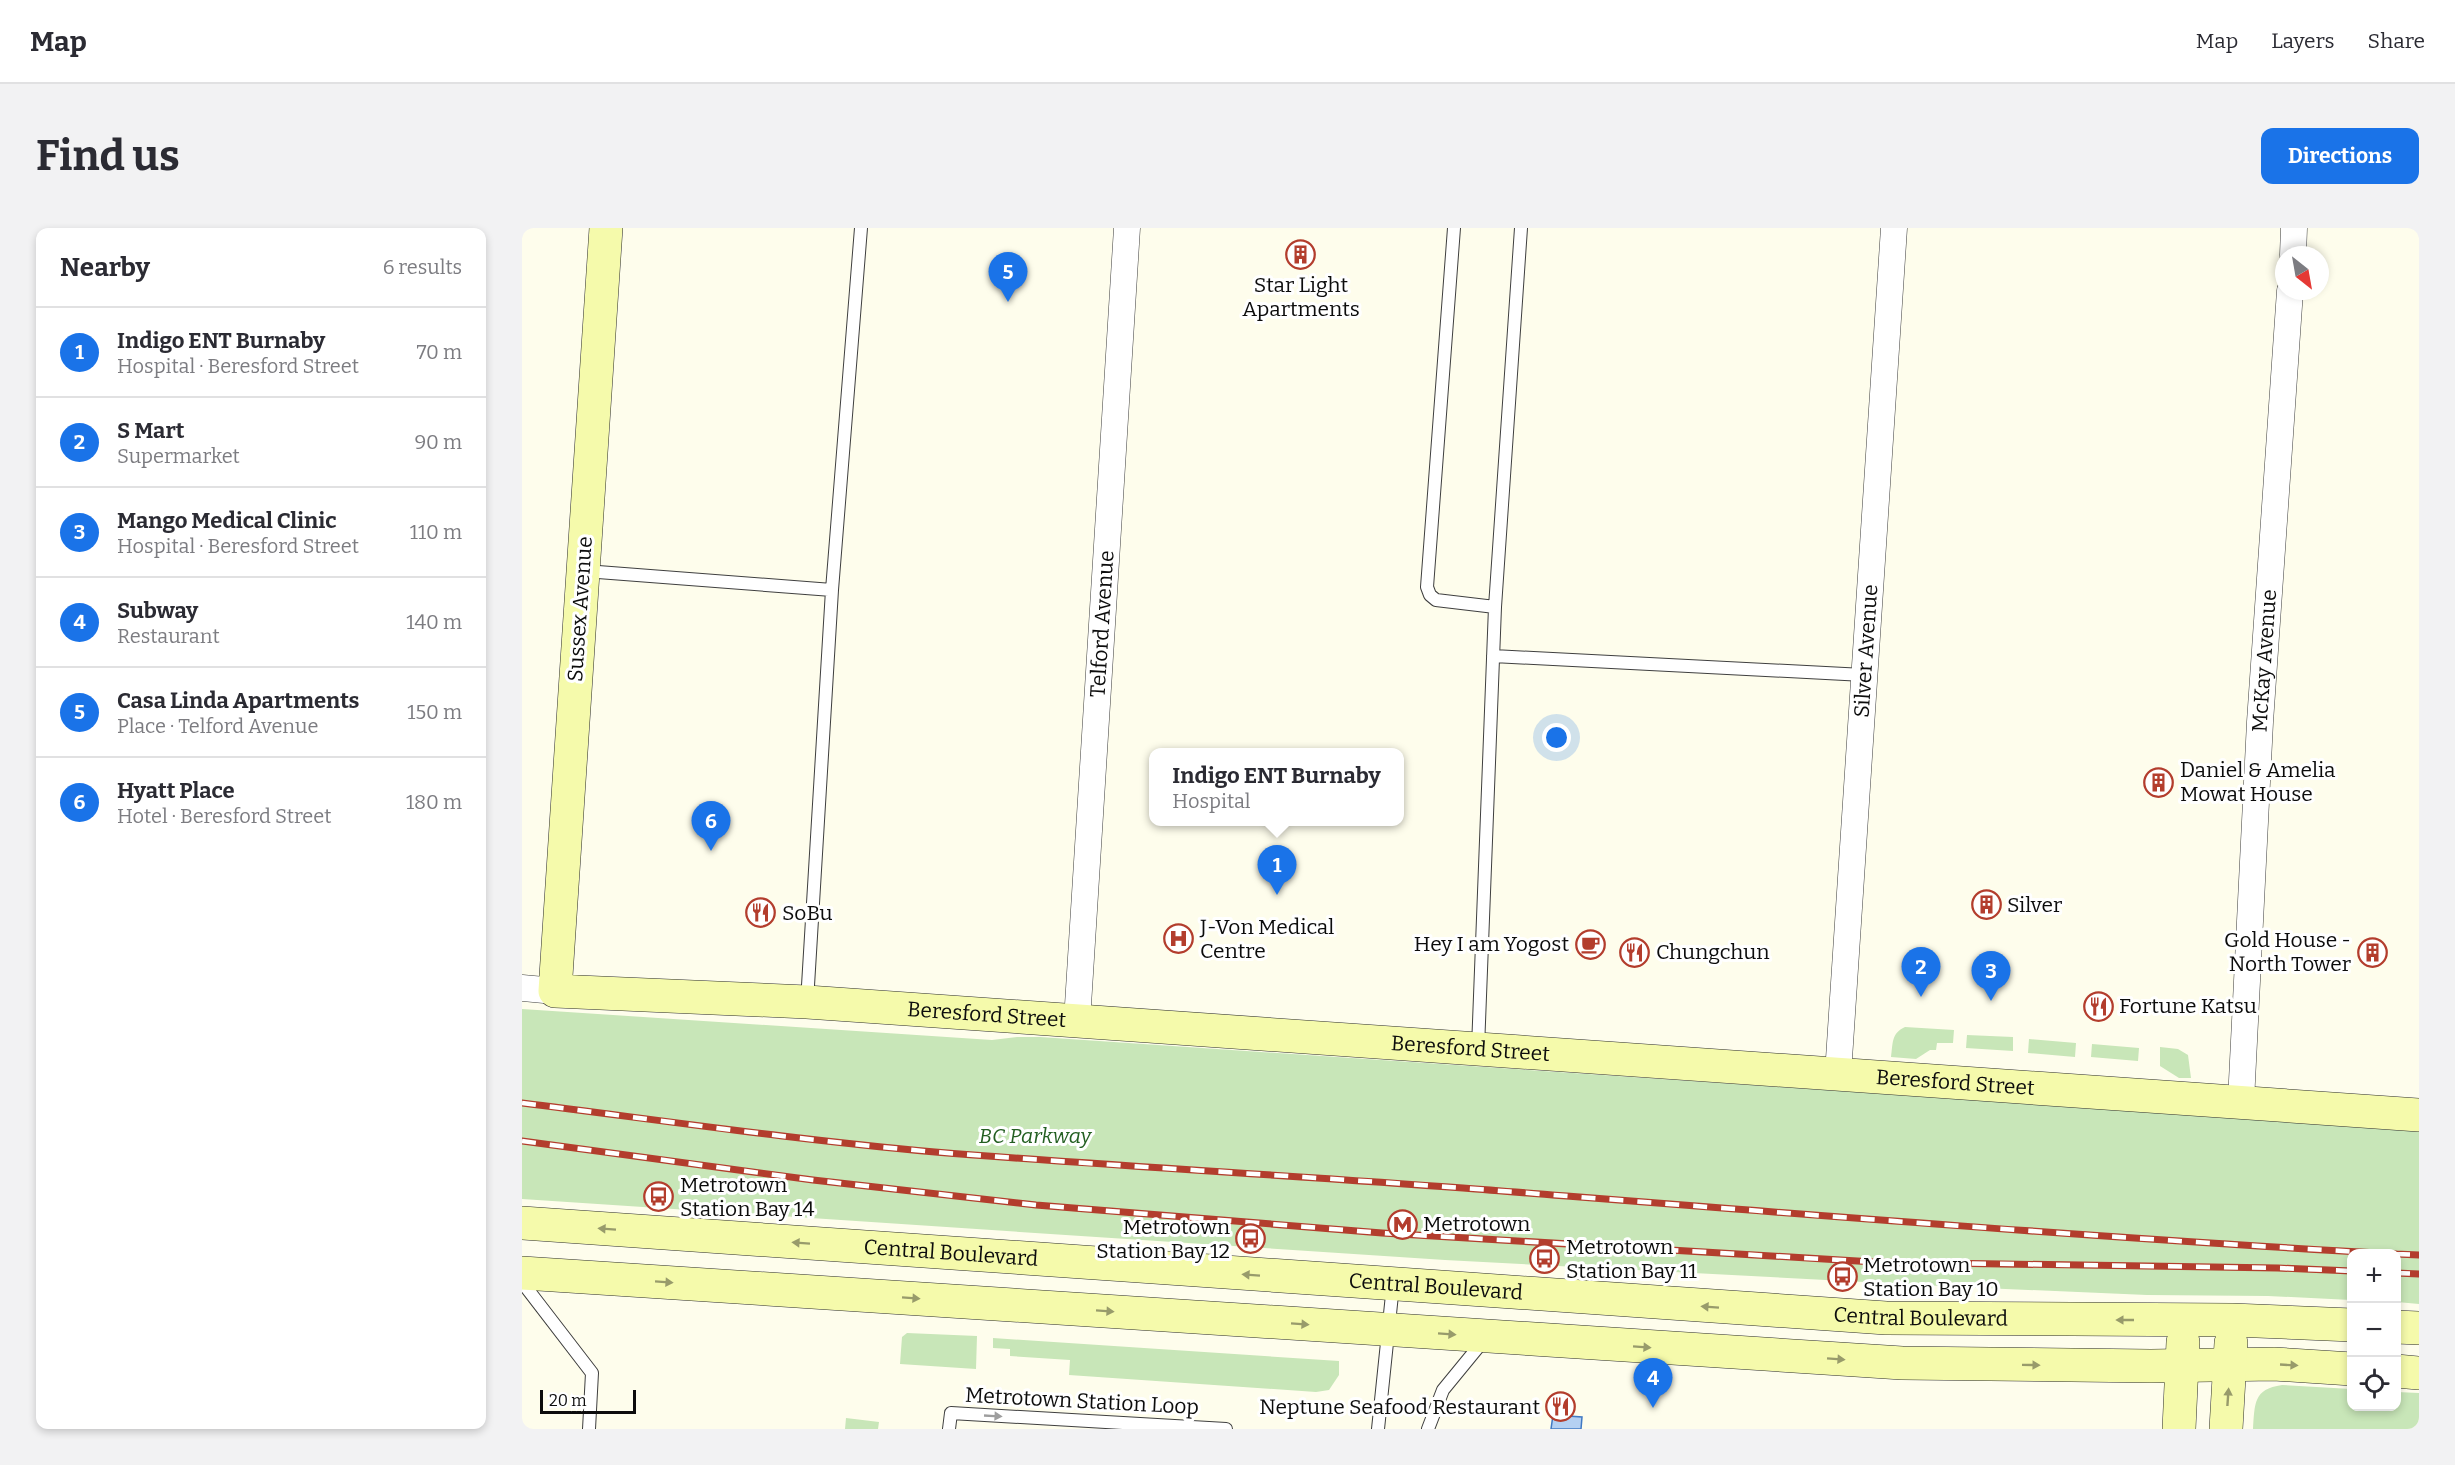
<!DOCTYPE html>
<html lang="en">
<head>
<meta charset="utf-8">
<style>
	:root { --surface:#fff; --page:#f2f2f3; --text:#2b2b33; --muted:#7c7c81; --line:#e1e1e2; --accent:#1a73e8 }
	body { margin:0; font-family:Bitter,serif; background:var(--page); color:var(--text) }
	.controls { position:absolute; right:18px; bottom:18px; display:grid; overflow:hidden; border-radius:12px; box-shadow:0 3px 9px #0003 }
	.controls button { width:54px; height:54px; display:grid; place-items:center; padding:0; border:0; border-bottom:2px solid var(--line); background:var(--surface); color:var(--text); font:30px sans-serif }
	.compass { position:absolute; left:1753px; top:18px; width:54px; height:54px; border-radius:50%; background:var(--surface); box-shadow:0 3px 9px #0003; rotate:149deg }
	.scale { position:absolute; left:18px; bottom:15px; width:96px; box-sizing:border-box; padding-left:6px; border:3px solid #0c0c0c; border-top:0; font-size:16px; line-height:21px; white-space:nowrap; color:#0c0c0c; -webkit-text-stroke:4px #fff; paint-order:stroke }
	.you { position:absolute; left:1035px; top:510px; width:21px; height:21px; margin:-15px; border:4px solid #fff; border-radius:50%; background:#1a73e8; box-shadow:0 0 0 9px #1a73e833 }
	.badge { display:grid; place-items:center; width:39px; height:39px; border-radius:50%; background:var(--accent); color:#fff; font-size:20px; font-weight:700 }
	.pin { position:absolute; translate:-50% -50px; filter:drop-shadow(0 2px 3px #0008) }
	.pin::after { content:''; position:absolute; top:32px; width:21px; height:18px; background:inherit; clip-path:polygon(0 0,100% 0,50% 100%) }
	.popup { position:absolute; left:627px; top:520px; width:255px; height:78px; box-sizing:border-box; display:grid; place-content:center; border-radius:12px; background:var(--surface); filter:drop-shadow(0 2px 4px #0005); font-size:20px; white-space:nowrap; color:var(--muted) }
	.popup b { font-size:22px; color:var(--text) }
	.popup::after { content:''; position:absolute; left:50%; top:100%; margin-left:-12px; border:12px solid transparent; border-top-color:var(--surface) }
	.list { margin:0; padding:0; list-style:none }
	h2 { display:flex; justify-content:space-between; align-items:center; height:78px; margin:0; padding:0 24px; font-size:26px }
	h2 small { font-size:20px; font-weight:400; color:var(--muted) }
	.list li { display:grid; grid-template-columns:39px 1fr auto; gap:18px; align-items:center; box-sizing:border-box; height:90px; padding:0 24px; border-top:2px solid var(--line) }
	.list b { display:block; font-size:22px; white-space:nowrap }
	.list p { margin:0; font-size:20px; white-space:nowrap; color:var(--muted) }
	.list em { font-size:20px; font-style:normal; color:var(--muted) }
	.icon { flex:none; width:33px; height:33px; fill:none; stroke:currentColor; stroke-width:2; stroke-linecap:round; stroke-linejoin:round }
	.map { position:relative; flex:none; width:1897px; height:1201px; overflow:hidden; border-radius:12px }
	header { display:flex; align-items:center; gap:36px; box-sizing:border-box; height:84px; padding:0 30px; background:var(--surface); border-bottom:2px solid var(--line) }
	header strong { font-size:28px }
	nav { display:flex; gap:33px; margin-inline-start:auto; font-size:21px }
	.intro { display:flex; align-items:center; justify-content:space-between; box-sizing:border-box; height:144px; padding:0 36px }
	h1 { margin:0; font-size:42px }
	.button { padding:15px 27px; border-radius:12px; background:var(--accent); color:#fff; font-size:21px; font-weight:700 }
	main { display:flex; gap:36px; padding:0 36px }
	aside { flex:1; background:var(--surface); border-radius:12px; box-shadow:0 3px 9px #0003 }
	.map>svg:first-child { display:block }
	.green { fill:#c8e6b8 }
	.water { fill:#b4d0f2; stroke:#4079c4; stroke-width:1.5 }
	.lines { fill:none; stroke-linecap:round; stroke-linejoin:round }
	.lane-casing { stroke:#3f3f3f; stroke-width:14 }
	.street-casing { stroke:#3f3f3f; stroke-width:27 }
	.secondary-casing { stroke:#2e2e2e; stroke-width:34 }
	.lane { stroke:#fff; stroke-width:12 }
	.street { stroke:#fff; stroke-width:26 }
	.secondary { stroke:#f5faab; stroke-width:33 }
	.rail-casing { stroke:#b33d2d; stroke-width:7 }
	.rail { stroke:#fff; stroke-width:4.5; stroke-dasharray:14; stroke-linecap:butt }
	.oneway { fill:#989b6b }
	.oneway2 { fill:#9e9e9e }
	.labels { text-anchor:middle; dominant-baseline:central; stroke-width:6; stroke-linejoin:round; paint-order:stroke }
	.poi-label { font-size:21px; fill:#0c0c0c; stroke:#fff; text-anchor:start }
	.street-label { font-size:21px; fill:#0c0c0c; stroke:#fff }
	.park-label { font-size:21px; font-style:italic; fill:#235f21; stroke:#fff }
</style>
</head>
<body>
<header>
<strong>Map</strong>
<nav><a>Map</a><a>Layers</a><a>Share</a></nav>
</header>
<div class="intro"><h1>Find us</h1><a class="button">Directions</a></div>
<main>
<aside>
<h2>Nearby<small>6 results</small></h2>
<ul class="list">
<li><span class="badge">1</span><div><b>Indigo ENT Burnaby</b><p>Hospital · Beresford Street</p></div><em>70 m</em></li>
<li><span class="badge">2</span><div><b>S Mart</b><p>Supermarket</p></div><em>90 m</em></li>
<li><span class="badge">3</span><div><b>Mango Medical Clinic</b><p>Hospital · Beresford Street</p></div><em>110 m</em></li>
<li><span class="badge">4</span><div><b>Subway</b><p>Restaurant</p></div><em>140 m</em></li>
<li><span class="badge">5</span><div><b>Casa Linda Apartments</b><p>Place · Telford Avenue</p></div><em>150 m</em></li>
<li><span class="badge">6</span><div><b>Hyatt Place</b><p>Hotel · Beresford Street</p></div><em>180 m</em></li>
</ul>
</aside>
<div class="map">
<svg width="1897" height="1201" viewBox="0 0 1897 1201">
	<rect width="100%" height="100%" fill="#fefdec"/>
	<path class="green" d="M0 781 470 812 495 809H518L1897 902V1076L1875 1074 1874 1026H1830L1829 1072 1746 1068 1625 1067 1438 1059 923 1032 0 971Z
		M1383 799 1432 802 1431 815H1415L1414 822H1408L1394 831 1369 829C1371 816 1369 805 1383 799Z
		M1445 807 1491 809V823L1444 820Z
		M1507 811 1554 815 1553 829 1506 825Z
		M1570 816 1617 820 1616 833 1569 829Z
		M1638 819 1656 821 1666 827 1669 850H1657L1638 838Z
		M385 1105 455 1108 454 1141 378 1136 380 1109Z
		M471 1110 817 1133V1147L807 1162 794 1164 547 1147 548 1132 488 1128V1121L471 1120Z
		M1760 1157 1829 1161 1830 1178H1874L1875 1164 1897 1165V1201H1731C1733 1176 1731 1161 1760 1157Z
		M324 1190 357 1194 356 1201H323Z"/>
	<path class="water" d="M1031 1187 1060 1189 1059 1201H1029Z"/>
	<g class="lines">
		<defs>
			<path id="lane" d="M932 0 905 359 908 367 914 372 973 379
				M63 343 310 362
				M971 428 1342 447
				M285 774 310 362 339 0
				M956 820 973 379 999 0
				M0 1054 70 1145 67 1201
				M427 1201 429 1185 704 1201
				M856 1201 871 1057
				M906 1201 921 1162 962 1112"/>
			<g id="street">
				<path d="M1771 27 1772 0"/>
				<path d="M0 760 33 763"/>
				<path id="s1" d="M555 793 605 0"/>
				<path id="s2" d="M1316 846 1372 0"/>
				<path id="s3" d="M1719 873 1738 494 1768 63"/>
			</g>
			<g id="secondary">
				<path id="s4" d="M84 0 33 763 285 774 1897 887"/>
				<path id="s5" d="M0 995 1364 1090 1710 1092 1830 1097"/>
				<path d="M0 1045 1380 1135 1629 1138 1752 1136 1830 1141"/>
				<path d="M1874 1099 1897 1100"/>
				<path d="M1874 1143 1897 1145"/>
				<path d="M1657 1201 1661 1114"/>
				<path d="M1704 1201 1709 1115"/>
			</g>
		</defs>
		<use href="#lane" class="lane-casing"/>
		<use href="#street" class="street-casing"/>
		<use href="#secondary" class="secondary-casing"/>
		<use href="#lane" class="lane"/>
		<use href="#street" class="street"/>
		<use href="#secondary" class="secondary"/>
		<defs>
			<path id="rail" d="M0 875C137 892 275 912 413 924 589 938 765 947 941 960 1252 984 1563 1009 1874 1026
				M0 913 291 952 514 977 860 1005 1352 1034 1756 1040 1830 1043
				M1874 1026 1897 1027
				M1874 1045 1897 1046"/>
		</defs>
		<use href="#rail" class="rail-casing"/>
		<use href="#rail" class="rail"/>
	</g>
	<defs><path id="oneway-solid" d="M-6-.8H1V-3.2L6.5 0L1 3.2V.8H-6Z" transform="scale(1.5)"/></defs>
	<g class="oneway">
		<use href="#oneway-solid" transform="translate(85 1001) rotate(-176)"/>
		<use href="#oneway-solid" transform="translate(279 1015) rotate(-176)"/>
		<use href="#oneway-solid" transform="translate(729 1047) rotate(-176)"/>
		<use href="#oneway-solid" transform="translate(142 1054) rotate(4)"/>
		<use href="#oneway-solid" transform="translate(389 1070) rotate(4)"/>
		<use href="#oneway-solid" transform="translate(1188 1079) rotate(-176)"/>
		<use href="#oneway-solid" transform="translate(583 1083) rotate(4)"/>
		<use href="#oneway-solid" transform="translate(1603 1092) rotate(-180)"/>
		<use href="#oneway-solid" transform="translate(778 1096) rotate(4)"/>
		<use href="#oneway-solid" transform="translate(925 1106) rotate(4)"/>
		<use href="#oneway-solid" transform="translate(1120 1119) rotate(4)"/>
		<use href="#oneway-solid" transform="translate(1314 1131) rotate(4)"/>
		<use href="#oneway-solid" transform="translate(1509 1137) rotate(1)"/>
		<use href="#oneway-solid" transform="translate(1767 1137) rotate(3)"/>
		<use href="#oneway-solid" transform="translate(1706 1169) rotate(-86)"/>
	</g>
	<use class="oneway2" href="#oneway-solid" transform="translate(471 1188) rotate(3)"/>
	<defs>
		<symbol id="building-ring" viewBox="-11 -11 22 22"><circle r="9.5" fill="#fff" stroke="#b33d2d" stroke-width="1.5"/><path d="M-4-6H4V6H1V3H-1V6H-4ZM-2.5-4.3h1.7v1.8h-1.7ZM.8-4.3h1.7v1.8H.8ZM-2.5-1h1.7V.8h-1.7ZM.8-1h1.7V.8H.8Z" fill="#b33d2d"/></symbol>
		<symbol id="restaurant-ring" viewBox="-11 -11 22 22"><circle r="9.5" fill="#fff" stroke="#b33d2d" stroke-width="1.5"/><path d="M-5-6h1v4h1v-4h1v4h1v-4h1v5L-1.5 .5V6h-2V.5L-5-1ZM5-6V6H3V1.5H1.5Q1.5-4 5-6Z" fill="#b33d2d"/></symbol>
		<symbol id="hospital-ring" viewBox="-11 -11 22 22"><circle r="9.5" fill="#fff" stroke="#b33d2d" stroke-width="1.5"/><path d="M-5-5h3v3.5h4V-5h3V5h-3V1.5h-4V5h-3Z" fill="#b33d2d"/></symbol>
		<symbol id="cafe-ring" viewBox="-11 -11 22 22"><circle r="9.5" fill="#fff" stroke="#b33d2d" stroke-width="1.5"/><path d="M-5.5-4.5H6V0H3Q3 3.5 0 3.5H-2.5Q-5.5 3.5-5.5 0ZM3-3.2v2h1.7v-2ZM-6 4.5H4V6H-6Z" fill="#b33d2d"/></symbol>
		<symbol id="bus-ring" viewBox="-11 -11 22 22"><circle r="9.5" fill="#fff" stroke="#b33d2d" stroke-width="1.5"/><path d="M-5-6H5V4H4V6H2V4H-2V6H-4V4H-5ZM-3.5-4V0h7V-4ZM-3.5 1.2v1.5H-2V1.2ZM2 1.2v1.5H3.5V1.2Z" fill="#b33d2d"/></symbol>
		<symbol id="metro-ring" viewBox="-11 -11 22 22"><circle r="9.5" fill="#fff" stroke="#b33d2d" stroke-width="1.5"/><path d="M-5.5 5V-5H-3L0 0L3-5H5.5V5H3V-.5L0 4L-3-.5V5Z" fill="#b33d2d"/></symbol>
	</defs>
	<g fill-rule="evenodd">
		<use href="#building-ring" x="762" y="10" width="33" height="33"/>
		<use href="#building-ring" x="1620" y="538" width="33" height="33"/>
		<use href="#building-ring" x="1448" y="660" width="33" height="33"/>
		<use href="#restaurant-ring" x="222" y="668" width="33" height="33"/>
		<use href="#hospital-ring" x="640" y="694" width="33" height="33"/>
		<use href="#cafe-ring" x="1052" y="700" width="33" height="33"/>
		<use href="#restaurant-ring" x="1096" y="708" width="33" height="33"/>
		<use href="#building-ring" x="1834" y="708" width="33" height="33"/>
		<use href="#restaurant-ring" x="1560" y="762" width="33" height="33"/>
		<use href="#bus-ring" x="120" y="952" width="33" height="33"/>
		<use href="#metro-ring" x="864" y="980" width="33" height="33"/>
		<use href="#bus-ring" x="712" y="994" width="33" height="33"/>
		<use href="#bus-ring" x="1006" y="1014" width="33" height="33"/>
		<use href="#bus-ring" x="1304" y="1032" width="33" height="33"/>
		<use href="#restaurant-ring" x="1022" y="1162" width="33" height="33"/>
	</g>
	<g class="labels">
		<g class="poi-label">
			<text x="779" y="57" text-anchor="middle">Star Light<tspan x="779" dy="24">Apartments</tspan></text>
			<text x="1658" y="542">Daniel &amp; Amelia<tspan x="1658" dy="24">Mowat House</tspan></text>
			<text x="1485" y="677">Silver</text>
			<text x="260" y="685">SoBu</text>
			<text x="678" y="699">J-Von Medical<tspan x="678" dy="24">Centre</tspan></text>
			<text x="1829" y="712" text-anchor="end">Gold House -<tspan x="1829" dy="24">North Tower</tspan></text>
			<text x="1047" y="716" text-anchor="end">Hey I am Yogost</text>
			<text x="1134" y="724">Chungchun</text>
			<text x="1597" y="778">Fortune Katsu</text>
			<text x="158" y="957">Metrotown<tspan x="158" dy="24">Station Bay 14</tspan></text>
			<text x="901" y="996">Metrotown</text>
			<text x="708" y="999" text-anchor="end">Metrotown<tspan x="708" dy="24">Station Bay 12</tspan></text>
			<text x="1044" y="1019">Metrotown<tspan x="1044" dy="24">Station Bay 11</tspan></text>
			<text x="1341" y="1037">Metrotown<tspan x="1341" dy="24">Station Bay 10</tspan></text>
			<text x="1018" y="1179" text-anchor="end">Neptune Seafood Restaurant</text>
		</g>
		<g class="street-label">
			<text transform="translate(58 381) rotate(-86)">Sussex Avenue</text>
			<text stroke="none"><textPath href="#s1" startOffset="398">Telford Avenue</textPath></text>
			<text stroke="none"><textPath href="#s2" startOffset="424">Silver Avenue</textPath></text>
			<text stroke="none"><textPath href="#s3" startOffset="441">McKay Avenue</textPath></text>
			<text stroke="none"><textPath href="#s4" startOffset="1197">Beresford Street</textPath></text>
			<text stroke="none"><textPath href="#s4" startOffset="1682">Beresford Street</textPath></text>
			<text stroke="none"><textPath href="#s4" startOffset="2168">Beresford Street</textPath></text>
			<text stroke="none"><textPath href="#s5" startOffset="430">Central Boulevard</textPath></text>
			<text stroke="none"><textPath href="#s5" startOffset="916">Central Boulevard</textPath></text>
			<text stroke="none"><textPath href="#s5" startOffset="1402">Central Boulevard</textPath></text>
			<text transform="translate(560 1173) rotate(3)">Metrotown Station Loop</text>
		</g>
		<g class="park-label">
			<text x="513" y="908">BC Parkway</text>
		</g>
	</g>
</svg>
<div class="controls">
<button>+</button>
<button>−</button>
<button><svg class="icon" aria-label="locate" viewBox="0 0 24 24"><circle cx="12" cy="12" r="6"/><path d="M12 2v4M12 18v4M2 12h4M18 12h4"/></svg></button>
</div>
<svg class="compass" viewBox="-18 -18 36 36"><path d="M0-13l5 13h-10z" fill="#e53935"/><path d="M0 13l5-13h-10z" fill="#7c7c81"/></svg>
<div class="scale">20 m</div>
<div class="you"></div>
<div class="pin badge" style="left:755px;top:667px">1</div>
<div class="popup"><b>Indigo ENT Burnaby</b>Hospital</div>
<div class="pin badge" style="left:1399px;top:769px">2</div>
<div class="pin badge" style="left:1469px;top:773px">3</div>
<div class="pin badge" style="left:1131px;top:1180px">4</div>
<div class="pin badge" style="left:486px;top:74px">5</div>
<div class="pin badge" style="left:189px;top:623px">6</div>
</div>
</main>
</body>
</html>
